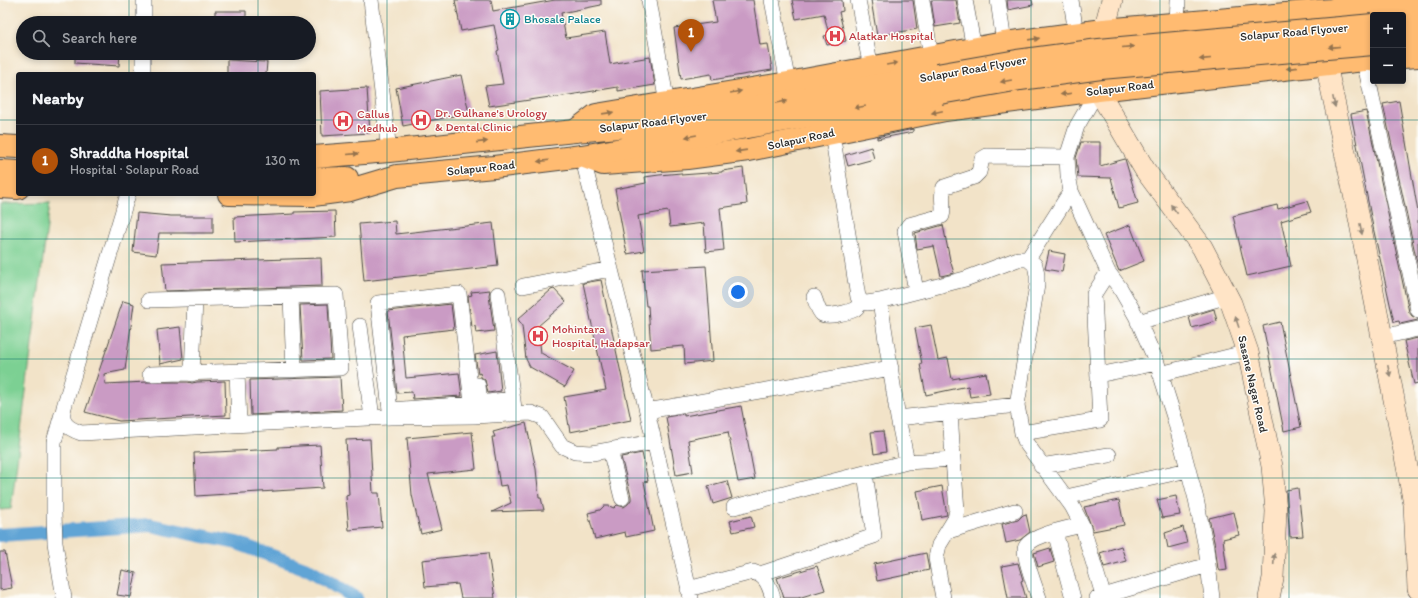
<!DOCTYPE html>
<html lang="en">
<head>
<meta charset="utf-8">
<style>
	:root { --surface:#171b24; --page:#242831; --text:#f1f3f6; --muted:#9ea1a6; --line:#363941; --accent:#b45309 }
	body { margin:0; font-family:Itim,sans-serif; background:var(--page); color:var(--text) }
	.controls { position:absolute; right:12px; top:12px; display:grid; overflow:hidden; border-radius:4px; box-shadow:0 2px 6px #0003 }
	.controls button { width:36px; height:36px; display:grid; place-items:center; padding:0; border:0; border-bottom:1px solid var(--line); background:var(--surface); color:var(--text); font:20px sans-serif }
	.you { position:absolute; left:738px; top:292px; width:14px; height:14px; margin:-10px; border:3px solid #fff; border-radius:50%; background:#1a73e8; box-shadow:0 0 0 6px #1a73e833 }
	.badge { display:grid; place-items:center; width:26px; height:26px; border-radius:50%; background:var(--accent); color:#fff; font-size:13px; font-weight:700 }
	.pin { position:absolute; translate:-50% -33px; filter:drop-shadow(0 1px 2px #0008) }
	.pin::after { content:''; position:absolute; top:21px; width:14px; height:12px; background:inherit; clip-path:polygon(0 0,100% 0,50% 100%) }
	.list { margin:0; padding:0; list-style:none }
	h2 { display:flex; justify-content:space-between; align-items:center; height:52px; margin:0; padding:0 16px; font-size:17px }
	h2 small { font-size:13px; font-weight:400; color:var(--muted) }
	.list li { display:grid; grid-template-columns:26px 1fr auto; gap:12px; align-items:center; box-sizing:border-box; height:72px; padding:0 16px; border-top:1px solid var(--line) }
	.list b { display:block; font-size:15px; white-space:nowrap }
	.list p { margin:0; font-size:13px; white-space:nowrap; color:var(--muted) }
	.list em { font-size:13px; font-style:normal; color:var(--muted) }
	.icon { flex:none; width:22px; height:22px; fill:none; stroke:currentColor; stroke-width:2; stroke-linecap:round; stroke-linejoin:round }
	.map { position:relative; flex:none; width:1418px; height:598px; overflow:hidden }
	.search { position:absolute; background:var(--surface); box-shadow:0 2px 6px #0003; left:16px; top:16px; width:300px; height:44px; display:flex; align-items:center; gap:10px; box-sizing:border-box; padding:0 14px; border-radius:22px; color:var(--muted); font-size:15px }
	.panel { position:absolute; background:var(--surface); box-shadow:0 2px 6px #0003; left:16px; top:72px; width:300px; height:124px; border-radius:4px }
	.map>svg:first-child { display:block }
	.green { fill:#7cd093; stroke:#547e5f }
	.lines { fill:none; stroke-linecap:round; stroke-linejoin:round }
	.canal { stroke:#60a4d5; stroke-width:14 }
	.building { fill:#ca9bc4 }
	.street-casing { stroke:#494743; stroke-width:16 }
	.secondary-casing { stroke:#494743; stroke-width:22 }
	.primary-casing { stroke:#494743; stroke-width:24 }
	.highway-casing { stroke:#494743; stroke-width:24 }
	.street { stroke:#fff; stroke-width:15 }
	.secondary { stroke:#ffe4c6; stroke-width:21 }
	.primary { stroke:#ffbb71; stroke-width:22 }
	.highway { stroke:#ffbb71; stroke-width:22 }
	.highway-bridge-casing { stroke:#494743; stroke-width:24; stroke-linecap:butt }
	.highway-bridge { stroke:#ffbb71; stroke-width:22 }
	.oneway { fill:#95734e }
	.oneway2 { fill:#958878 }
	.grid { fill:none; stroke:#0f766e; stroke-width:1; stroke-opacity:0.55 }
	.labels { text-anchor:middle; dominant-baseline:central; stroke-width:3; stroke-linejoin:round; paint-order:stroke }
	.culture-label { font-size:12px; fill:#0d838f; stroke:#fdfcf7; text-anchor:start }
	.street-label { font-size:12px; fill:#2b2b2b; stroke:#fdfcf7 }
	.health-label { font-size:12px; fill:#be3a42; stroke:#fdfcf7; text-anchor:start }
</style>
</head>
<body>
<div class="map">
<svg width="1418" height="598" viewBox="0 0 1418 598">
	<rect width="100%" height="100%" fill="#fdfcf7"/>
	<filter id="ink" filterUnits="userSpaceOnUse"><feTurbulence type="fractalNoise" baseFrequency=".025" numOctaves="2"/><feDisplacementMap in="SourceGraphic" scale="8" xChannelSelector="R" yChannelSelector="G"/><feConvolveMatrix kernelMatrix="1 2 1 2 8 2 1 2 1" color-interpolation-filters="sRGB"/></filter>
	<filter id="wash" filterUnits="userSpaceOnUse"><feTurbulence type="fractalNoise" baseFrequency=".012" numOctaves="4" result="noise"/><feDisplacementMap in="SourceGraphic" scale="16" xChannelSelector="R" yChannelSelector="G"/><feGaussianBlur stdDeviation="0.9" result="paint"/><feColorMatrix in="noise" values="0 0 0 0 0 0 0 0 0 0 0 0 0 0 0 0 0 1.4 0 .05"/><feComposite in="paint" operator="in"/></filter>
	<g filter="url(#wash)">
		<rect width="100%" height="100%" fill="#f2e3c8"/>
		<path class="green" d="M50 203 11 509 0 510V204Z"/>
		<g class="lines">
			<path class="canal" d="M0 535 150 525 237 543 310 570 356 598"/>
		</g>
		<g id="blocks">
			<path class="building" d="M455 0H491L493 11 555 0H601V5L561 13 566 38 605 32 610 64 650 57 655 85 618 91V87L551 98 550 97 489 106 485 86 503 84 497 51 499 50 494 25 461 31Z
				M712 0H753L760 45 768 44 772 70 712 80 711 74 681 79 674 28 716 22Z
				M792 0H842L843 11 839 12 846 41 827 45 824 36 829 35 824 14 796 19Z
				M871 0H913L917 29 877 36Z
				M931 0H956L960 23 935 27Z
				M1007 0H1032L1033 5 1008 10Z
				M215 11H246V23H215Z
				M75 53H120L119 66 75 63Z
				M227 60 267 62 266 74H227Z
				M461 75 469 113 403 126 396 88Z
				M367 88 370 133 322 136 320 91Z
				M1399 101 1418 212V267L1383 104Z
				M1366 111 1409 312 1412 316 1418 319V320L1400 324 1399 321 1394 322 1373 227 1351 114Z
				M913 129V132L877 139V137Z
				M1081 142H1100V166L1125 159 1138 203 1119 208 1111 178 1078 177 1076 158Z
				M871 147 874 159 848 166 845 155Z
				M743 168 747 204 720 208 724 250 706 252 704 223 670 227 668 211 638 216 644 251 627 254 615 189 646 183 645 177 659 175 681 173V175L722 172V171Z
				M1307 201 1311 212 1281 221 1291 266 1247 276 1233 216 1277 205 1278 209Z
				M335 211 336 237 235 242 234 217 294 214V212Z
				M137 213 171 216H213V233H159L156 255 133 252Z
				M395 221 396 234 493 223 498 266 364 281 359 224Z
				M943 225 950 260 954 273 941 276 934 246 917 249 915 233Z
				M1130 225 1144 261 1119 271 1104 235Z
				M1049 251 1065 254 1062 272 1045 269Z
				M321 258 322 286 165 291 162 263Z
				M706 266 713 361 685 364 684 346 651 349 648 306H646L642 270Z
				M601 280 631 420 570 432 564 397 606 390 583 283Z
				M554 289 566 302 538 326 541 353 574 371 565 387 530 367 526 359 522 326 518 319 551 290Z
				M490 290 489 295 494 331 476 333 475 326 472 327 468 296 472 295 471 292Z
				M123 301 134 304 125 370 104 374 105 384 147 382H188L192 383 197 382 225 381 226 415 119 421 85 412Z
				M328 304 331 359 303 360 300 305Z
				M451 304 454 329 402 335 406 378 459 373 462 396 413 399 412 392 397 393 388 311Z
				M1214 309 1217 321 1192 328 1189 317Z
				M1280 322 1301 427 1284 431 1263 326Z
				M931 325 938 360 948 358 952 379 986 373 990 394 970 397 968 386 926 395 920 364H922L915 328Z
				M180 327 183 359 160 364 157 330Z
				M1418 338V383L1414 384 1404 341Z
				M497 351 501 391 488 393 485 380 481 377 480 373 478 374 475 355Z
				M340 377 342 410 251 415 250 380Z
				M741 406 755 479 738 482 728 432 688 440 693 472 676 475 666 417 684 414V416Z
				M526 423 536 469 539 498H541L544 510 492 512 511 503 507 485 500 486 492 437H495L493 432Z
				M883 431 886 452 874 454 871 432Z
				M472 432 476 469 428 474 442 529 421 534 412 495 407 438Z
				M370 439 373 493H379L382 527 349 530 346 496 349 495 346 440Z
				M320 445 323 488 196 496 194 453 278 449V447Z
				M642 453 648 481 644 482 654 531 626 537 625 532 595 539 588 513 600 510 604 506H609L614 508 617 505 624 507 628 504 631 500V496L621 457Z
				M727 481 732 498 713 504 708 486Z
				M942 486 947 515 922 520 917 491Z
				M1298 488 1303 536 1290 537 1286 490Z
				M1176 496 1180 515 1162 518 1157 500Z
				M1119 500 1124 525 1093 531 1084 507Z
				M1234 512 1239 535 1223 539 1227 570 1220 571 1219 569H1218L1215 546 1209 518Z
				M1026 514 1030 532 1020 540 1006 543 1002 524 1018 520 1023 515Z
				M751 516 754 527 733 532 730 521Z
				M1183 527 1187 543 1168 548 1165 533Z
				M1121 546 1126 561 1104 567 1100 553Z
				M1050 548 1054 562 1038 567 1034 553Z
				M0 552H5L12 588 0 590Z
				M488 553 495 598H461L458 584 425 587 422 560Z
				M926 553 929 570 877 581 874 564Z
				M1018 563 1023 580 1021 581 1026 598H1008L1002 566Z
				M817 566 825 590 798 598H784L777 578Z
				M122 570 136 573 131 597 117 595Z"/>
		</g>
	</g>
	<g filter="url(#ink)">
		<use href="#blocks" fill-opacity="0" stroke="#494743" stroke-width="1"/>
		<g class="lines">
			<defs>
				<path id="street" d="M371 0 389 151
					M649 0 667 104
					M772 0 788 83
					M858 0 871 68
					M922 0 931 57
					M965 0 974 49
					M998 0 1004 43
					M1071 0 1076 34
					M144 23V0
					M1177 24 1178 0
					M1364 60 1418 310
					M143 74V53
					M1098 90 1077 126 1067 157 1068 175 1071 191 1108 272 1120 288 1136 316 1157 363 1175 420 1196 499 1206 548 1212 598
					M832 133 858 297 862 302 867 303 880 301 965 279 1018 259H1028L1035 265 1037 275V285L1017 405 1022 433 1026 443 1072 506 1082 525 1104 598
					M582 156 647 411 691 598
					M128 194 64 407C60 423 67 428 81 433L324 420 390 417 474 416 531 413 542 417 562 446 575 452 592 453 654 442
					M1028 259 1071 191
					M523 286 611 269
					M916 291 905 231 909 225 942 216C945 207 940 197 944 187L974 177 979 172 982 159 987 156 1067 157
					M498 294 514 408
					M291 297 294 370
					M814 297C816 302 818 311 822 314 826 318 850 312 855 309 858 307 860 304 862 302
					M149 300 336 295 341 368 150 374
					M880 301 898 418 907 462 953 459 957 510 955 519 939 545 936 558 943 598
					M1138 322 1228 296
					M360 326 372 418
					M1382 337 1418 329
					M237 372 239 424
					M192 374 195 299
					M1160 374 1248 352
					M1098 375 1157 363
					M478 385 480 403 513 399
					M472 404 390 410 378 303 459 294 473 411 474 416
					M647 411 891 368
					M950 412 953 459
					M62 414 54 442V513L55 543 64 598
					M898 418 1017 405
					M1022 433 1100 420 1094 294 1108 272
					M610 450 622 498
					M1041 466 1109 455
					M1066 497 1188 470
					M734 507 907 462
					M948 531 1015 511
					M1055 532 1073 598
					M760 574 874 536 865 473
					M688 589 753 572C767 576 769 586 773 598
					M1039 598C1035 587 1025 560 1025 550 1025 536 1070 528 1082 525
					M1097 598 1208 565"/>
				<path id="secondary" d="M1112 0 1104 30 1098 90 1145 170 1202 247 1231 303 1248 352 1272 466 1276 511 1273 578 1269 598
					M1326 64 1358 213 1408 472 1414 504 1418 589"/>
				<path id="primary" d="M1403 57 1418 56
					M575 131 596 115 788 83 1004 43 1104 30 1319 11 1418 4
					M582 156 603 164 687 158 748 150 945 110 1098 90 1373 59"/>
				<path id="highway" d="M1403 23 1418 21
					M1403 41 1418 40
					M0 146 18 147
					M314 157 389 151 575 131 661 123 937 75
					M0 171 18 172
					M314 179 347 178
					M0 187 18 188
					M229 194 313 195 350 190 397 176 494 167 582 156 940 93"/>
			</defs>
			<use href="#street" class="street-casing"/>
			<use href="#secondary" class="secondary-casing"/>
			<use href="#primary" class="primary-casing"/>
			<use href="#highway" class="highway-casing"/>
			<use href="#street" class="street"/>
			<use href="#secondary" class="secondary"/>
			<use href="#primary" class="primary"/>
			<use href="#highway" class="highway"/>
			<defs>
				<path id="highway-bridge" d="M937 75 1017 61 1099 50 1373 25
					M940 93 1020 79 1101 68 1373 44"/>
			</defs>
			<use href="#highway-bridge" class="highway-bridge-casing"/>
			<use href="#highway-bridge" class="highway-bridge"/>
		</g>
		<defs><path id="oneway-solid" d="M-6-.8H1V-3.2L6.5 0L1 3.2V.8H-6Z"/></defs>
		<g class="oneway">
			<use href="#oneway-solid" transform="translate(1034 39) rotate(-8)"/>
			<use href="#oneway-solid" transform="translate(1128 47) rotate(-5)"/>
			<use href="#oneway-solid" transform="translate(1334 47) rotate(175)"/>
			<use href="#oneway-solid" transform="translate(1205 59) rotate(175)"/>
			<use href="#oneway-solid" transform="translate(892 64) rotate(-10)"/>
			<use href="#oneway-solid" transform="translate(1292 68) rotate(174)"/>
			<use href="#oneway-solid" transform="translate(1006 81) rotate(170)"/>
			<use href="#oneway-solid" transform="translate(736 92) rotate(-10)"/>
			<use href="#oneway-solid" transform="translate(1066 94) rotate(173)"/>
			<use href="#oneway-solid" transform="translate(782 102) rotate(-10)"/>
			<use href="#oneway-solid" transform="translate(860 107) rotate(170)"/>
			<use href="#oneway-solid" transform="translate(937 112) rotate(168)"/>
			<use href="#oneway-solid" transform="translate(608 113) rotate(-8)"/>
			<use href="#oneway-solid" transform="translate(691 136) rotate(170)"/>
			<use href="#oneway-solid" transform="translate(482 142) rotate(-6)"/>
			<use href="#oneway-solid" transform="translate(741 151) rotate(172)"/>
			<use href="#oneway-solid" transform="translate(353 154) rotate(-5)"/>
			<use href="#oneway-solid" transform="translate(543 161) rotate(173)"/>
		</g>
		<g class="oneway2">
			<use href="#oneway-solid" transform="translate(1334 102) rotate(78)"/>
			<use href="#oneway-solid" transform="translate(1174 209) rotate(-127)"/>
			<use href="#oneway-solid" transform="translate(1361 229) rotate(79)"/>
			<use href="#oneway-solid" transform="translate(1237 322) rotate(-109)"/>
			<use href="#oneway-solid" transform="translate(1389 371) rotate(78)"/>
			<use href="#oneway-solid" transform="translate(1274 559) rotate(-87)"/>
		</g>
	</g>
	<path class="grid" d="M129 0V23M258 0V23M387 0V598M516 0V598M645 0V598M773 0V598M902 0V598M1031 0V598M1160 0V598M1289 0V598M129 53V74M258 53V74M0 120H18M314 120H1418M129 194V598M258 194V598M0 239H1418M0 359H1418M0 478H1418"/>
	<defs>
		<symbol id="building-ring" viewBox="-11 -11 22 22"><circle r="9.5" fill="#fdfcf7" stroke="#0f9aa8" stroke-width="1.5"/><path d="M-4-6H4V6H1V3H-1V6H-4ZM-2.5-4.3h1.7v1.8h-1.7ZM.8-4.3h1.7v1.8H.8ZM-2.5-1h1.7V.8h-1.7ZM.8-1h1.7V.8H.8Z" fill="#0f9aa8"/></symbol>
		<symbol id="hospital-ring" viewBox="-11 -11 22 22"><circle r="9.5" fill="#fdfcf7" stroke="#e0444e" stroke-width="1.5"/><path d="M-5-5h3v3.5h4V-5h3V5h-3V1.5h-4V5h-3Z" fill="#e0444e"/></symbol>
	</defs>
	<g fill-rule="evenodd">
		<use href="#building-ring" x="499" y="8" width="22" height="22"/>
		<use href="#hospital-ring" x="824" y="25" width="22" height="22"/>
		<use href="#hospital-ring" x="410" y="109" width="22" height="22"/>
		<use href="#hospital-ring" x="332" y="110" width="22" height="22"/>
		<use href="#hospital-ring" x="527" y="325" width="22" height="22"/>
	</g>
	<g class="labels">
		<g class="culture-label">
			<text x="524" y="19">Bhosale Palace</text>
		</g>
		<g class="street-label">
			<text transform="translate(1294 32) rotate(-5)">Solapur Road Flyover</text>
			<text transform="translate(973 69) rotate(-10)">Solapur Road Flyover</text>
			<text transform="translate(1120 88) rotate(-7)">Solapur Road</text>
			<text transform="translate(653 122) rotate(-7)">Solapur Road Flyover</text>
			<text transform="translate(801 139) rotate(-12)">Solapur Road</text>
			<text transform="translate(481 168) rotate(-6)">Solapur Road</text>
			<text transform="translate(1253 384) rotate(77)">Sasane Nagar Road</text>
		</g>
		<g class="health-label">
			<text x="849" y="36">Alatkar Hospital</text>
			<text x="435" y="113">Dr. Gulhane's Urology<tspan x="435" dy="14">&amp; Dental Clinic</tspan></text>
			<text x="357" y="114">Callus<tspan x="357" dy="14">Medhub</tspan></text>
			<text x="552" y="329">Mohintara<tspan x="552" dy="14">Hospital, Hadapsar</tspan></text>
		</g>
	</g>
</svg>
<div class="controls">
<button>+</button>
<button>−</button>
</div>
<div class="you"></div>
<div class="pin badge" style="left:691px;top:52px">1</div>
<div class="search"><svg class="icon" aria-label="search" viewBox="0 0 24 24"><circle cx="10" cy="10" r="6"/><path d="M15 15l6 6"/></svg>Search here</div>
<section class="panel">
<h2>Nearby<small></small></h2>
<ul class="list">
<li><span class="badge">1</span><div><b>Shraddha Hospital</b><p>Hospital · Solapur Road</p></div><em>130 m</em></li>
</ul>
</section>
</div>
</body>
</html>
